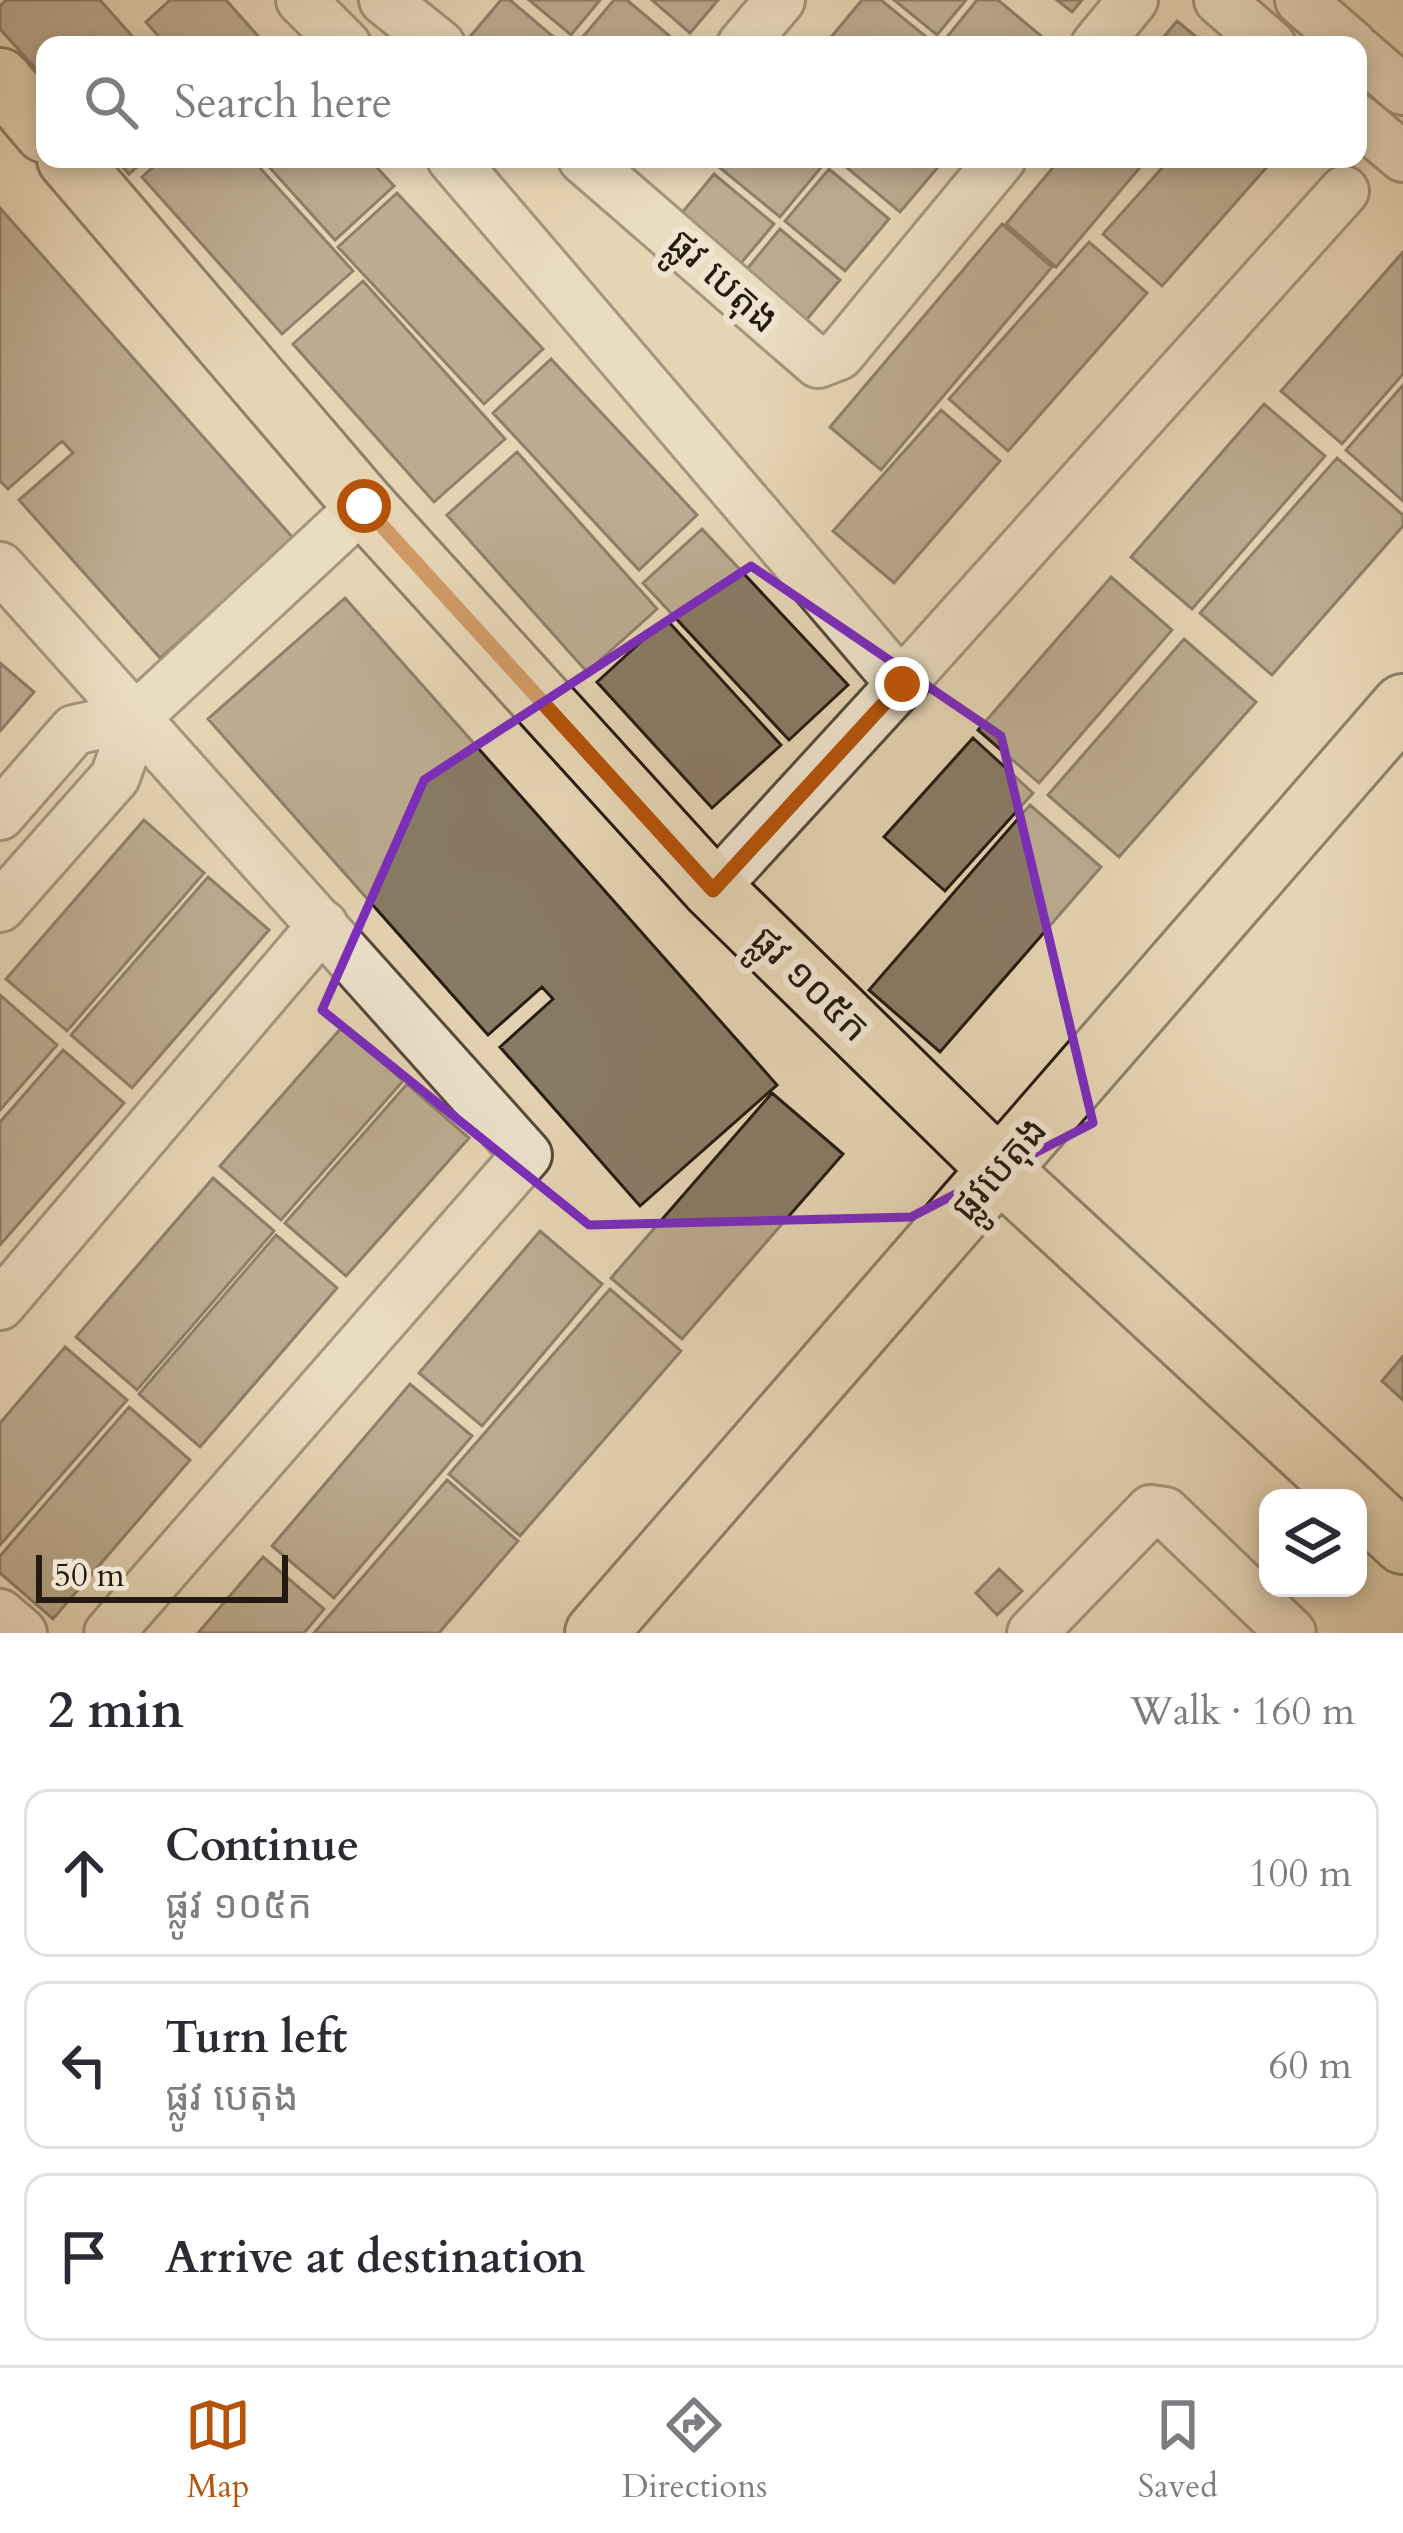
<!DOCTYPE html>
<html lang="en">
<head>
<meta charset="utf-8">
<style>
	:root { --surface:#fff; --page:#f7f7f7; --text:#2b2b33; --muted:#7c7c81; --line:#e1e1e2; --accent:#b45309 }
	body { margin:0; font-family:Cardo,"Noto Sans Khmer",serif; background:var(--page); color:var(--text) }
	.controls { position:absolute; right:36px; bottom:36px; display:grid; overflow:hidden; border-radius:24px; box-shadow:0 6px 18px #0003 }
	.controls button { width:108px; height:108px; display:grid; place-items:center; padding:0; border:0; border-bottom:3px solid var(--line); background:var(--surface); color:var(--text); font:60px sans-serif }
	.scale { position:absolute; left:36px; bottom:30px; width:252px; box-sizing:border-box; padding-left:12px; border:6px solid #241a10; border-top:0; font-size:33px; line-height:42px; white-space:nowrap; color:#241a10; -webkit-text-stroke:9px #efe4cf; paint-order:stroke }
	.stop { position:absolute; width:36px; height:36px; margin:-27px; border:9px solid #b45309; border-radius:50%; background:#fff }
	.stop.end { background:#b45309; border-color:#fff; box-shadow:0 3px 12px #0008 }
	.list { margin:0; padding:0; list-style:none }
	h2 { display:flex; justify-content:space-between; align-items:center; height:156px; margin:0; padding:0 48px; font-size:51px }
	h2 small { font-size:39px; font-weight:400; color:var(--muted) }
	.list li { display:grid; grid-template-columns:78px 1fr auto; gap:36px; align-items:center; box-sizing:border-box; height:168px; margin:0 24px 24px; padding:0 24px; border:3px solid var(--line); border-radius:24px }
	.list b { display:block; font-size:45px; white-space:nowrap }
	.list p { margin:0; font-size:39px; white-space:nowrap; color:var(--muted) }
	.list em { font-size:39px; font-style:normal; color:var(--muted) }
	.icon { flex:none; width:66px; height:66px; fill:none; stroke:currentColor; stroke-width:2; stroke-linecap:round; stroke-linejoin:round }
	.map { position:relative; flex:none; width:1403px; height:1633px; overflow:hidden }
	.search { position:absolute; background:var(--surface); box-shadow:0 6px 18px #0003; left:36px; right:36px; top:36px; height:132px; display:flex; align-items:center; gap:30px; box-sizing:border-box; padding:0 42px; border-radius:24px; color:var(--muted); font-size:45px }
	.sheet { height:732px; background:var(--surface) }
	nav { display:flex; justify-content:space-around; align-items:center; box-sizing:border-box; height:168px; border-top:3px solid var(--line); background:var(--surface); font-size:33px; color:var(--muted) }
	nav a { display:grid; justify-items:center; gap:6px }
	nav .on { color:var(--accent) }
	.map>svg:first-child { display:block }
	.building { fill:#897b66; stroke:#241a10; stroke-width:3 }
	.lines { fill:none; stroke-linecap:round; stroke-linejoin:round }
	.minor-casing { stroke:#544939; stroke-width:54 }
	.major-casing { stroke:#241a10; stroke-width:66 }
	.minor { stroke:#efe4cf; stroke-width:48 }
	.major { stroke:#e6d5b5; stroke-width:60 }
	.route { stroke:#b45309; stroke-width:15 }
	.marked { fill:none; stroke:#7b2cbf; stroke-width:9; stroke-linejoin:round }
	.labels { text-anchor:middle; dominant-baseline:central; stroke-width:12; stroke-linejoin:round; paint-order:stroke }
	.street-label { font-size:39px; fill:#241a10; stroke:#efe4cf }
</style>
</head>
<body>
<div class="map">
<svg width="1403" height="1633" viewBox="0 0 1403 1633">
	<rect width="100%" height="100%" fill="#e6d5b5"/>
	<filter id="stains"><feTurbulence type="fractalNoise" baseFrequency=".00167" numOctaves="4"/><feColorMatrix values="0 0 0 0 .2 0 0 0 0 .09 0 0 0 0 .02 0 0 0 .5 -.17"/></filter>
	<radialGradient id="worn" r=".72"><stop offset=".6" stop-color="#630" stop-opacity="0"/><stop offset="1" stop-color="#630" stop-opacity=".3"/></radialGradient>
	<path class="building" d="M6 0H100L140 45H45V79L0 29V6Z
		M170 0H226L266 45H166L146 22Z
		M501 0H510L563 45H463Z
		M529 0H600L571 35Z
		M614 0H627L679 44 576 45Z
		M652 0H718L690 33Z
		M862 0H881L930 40 926 45H830L827 42Z
		M894 0H966L937 35Z
		M977 0H998L1046 40 1041 45H946L943 42Z
		M1057 0H1082L1072 12Z
		M1177 21 1206 45H1157Z
		M116 159H146L129 174Z
		M162 159H252L353 271 282 334 142 177Z
		M262 159H369L394 186 335 240Z
		M726 159H816L823 165 780 217 719 167Z
		M842 159H943L944 160 900 212 840 162Z
		M1060 159H1147L1056 267 1006 224Z
		M1170 159H1274L1162 286 1103 234Z
		M829 169 889 219 845 271 785 221Z
		M714 174 774 224 730 276 671 226Z
		M397 193 543 349 484 404 338 247Z
		M0 208 294 539 160 658 19 500 73 453 62 441 8 489 0 481Z
		M1002 224 1052 267 881 470 830 427Z
		M780 229 840 280 796 332 737 281Z
		M1089 242 1147 293 1008 451 949 399Z
		M1403 252V374L1342 444 1281 391Z
		M363 281 505 439 434 502 293 344Z
		M551 359 697 515 639 570 493 413Z
		M1403 385V501L1346 450Z
		M1264 404 1325 456 1192 609 1131 557Z
		M941 410 1000 461 894 583 833 531Z
		M517 452 657 609 587 672 447 515Z
		M1337 458 1403 515V526L1272 675 1200 613Z
		M702 529 848 685 789 740 643 583Z
		M1111 577 1172 630 1039 783 978 730Z
		M345 598 777 1085 640 1206 500 1047 553 999 542 987 488 1035 208 719Z
		M666 619 781 745 712 808 597 682Z
		M1184 639 1256 702 1119 857 1048 795Z
		M0 663 34 692 0 731Z
		M973 738 1033 793 945 891 884 837Z
		M1030 805 1101 867 940 1052 869 990Z
		M144 820 204 873 67 1031 6 979Z
		M208 877 269 930 132 1088 71 1035Z
		M0 995 57 1045 0 1110Z
		M342 1027 403 1081 281 1220 220 1166Z
		M63 1050 124 1103 0 1245V1122Z
		M407 1084 469 1138 346 1276 285 1223Z
		M772 1093 843 1154 682 1339 611 1278Z
		M213 1178 274 1231 137 1390 76 1337Z
		M540 1231 602 1284 482 1426 419 1373Z
		M276 1235 337 1288 200 1447 139 1394Z
		M610 1289 681 1351 520 1536 449 1474Z
		M65 1347 127 1400 0 1545V1423Z
		M1403 1356V1400L1382 1381Z
		M410 1384 472 1436 334 1598 272 1546Z
		M129 1407 190 1460 53 1619 0 1573V1556Z
		M447 1480 518 1541 439 1633H314Z
		M263 1557 324 1609 304 1633H198Z
		M999 1569 1022 1591 997 1615 976 1593Z"/>
	<g class="lines">
		<defs>
			<path id="minor" d="M301 0 346 45
				M384 0 440 45
				M1219 0 1271 45
				M1300 0 1352 45
				M742 45 780 0
				M1096 45 1133 0
				M1358 51 1403 90
				M1358 119 1403 157
				M452 159 901 684 1344 191
				M583 159 818 363 839 355 1001 159
				M0 567 527 1155 109 1633
				M0 815 74 730 137 716
				M713 889 901 684
				M0 907 115 777 137 716 364 505
				M0 1305 323 925
				M0 1614 22 1633
				M1032 1633 1151 1510 1165 1512 1291 1633"/>
			<path id="major" d="M0 79 45 132
				M68 159 364 505 713 889 999 1169 1355 1498
				M1358 1501 1403 1543
				M596 1633 1403 705"/>
		</defs>
		<use href="#minor" class="minor-casing"/>
		<use href="#major" class="major-casing"/>
		<use href="#minor" class="minor"/>
		<use href="#major" class="major"/>
	</g>
	<g class="lines">
		<path class="route" d="M364 506 713 890 902 684"/>
	</g>
	<path d="M0 0H1403V1633H0ZM751 566 1001 736 1093 1123 911 1217 589 1225 322 1010 424 780Z" fill="#e6d5b5" fill-opacity=".55" fill-rule="evenodd"/>
	<path class="marked" d="M751 566 1001 736 1093 1123 911 1217 589 1225 322 1010 424 780Z"/>
	<g class="labels">
		<g class="street-label">
			<text transform="translate(723 281) rotate(42)">ផ្លូវ បេតុង</text>
			<text transform="translate(810 984) rotate(44)">ផ្លូវ ១០៥ក</text>
			<text transform="translate(999 1169) rotate(-49)">ផ្លូវបេតុង</text>
		</g>
	</g>
	<rect width="100%" height="100%" filter="url(#stains)"/>
	<rect width="100%" height="100%" fill="url(#worn)"/>
</svg>
<div class="controls">
<button><svg class="icon" aria-label="layers" viewBox="0 0 24 24"><path d="M12 4l9 5-9 5-9-5zM3 14l9 5 9-5"/></svg></button>
</div>
<div class="scale">50 m</div>
<div class="stop" style="left:364px;top:506px"></div>
<div class="stop end" style="left:902px;top:684px"></div>
<div class="search"><svg class="icon" aria-label="search" viewBox="0 0 24 24"><circle cx="10" cy="10" r="6"/><path d="M15 15l6 6"/></svg>Search here</div>
</div>
<section class="sheet">
<h2>2 min<small>Walk · 160 m</small></h2>
<ul class="list">
<li><svg class="icon" aria-label="ahead" viewBox="0 0 24 24"><path d="M12 20V5M6 11l6-6 6 6"/></svg><div><b>Continue</b><p>ផ្លូវ ១០៥ក</p></div><em>100 m</em></li>
<li><svg class="icon" aria-label="left" viewBox="0 0 24 24"><path d="M17 20v-9H6M10 6l-5 5 5 5"/></svg><div><b>Turn left</b><p>ផ្លូវ បេតុង</p></div><em>60 m</em></li>
<li><svg class="icon" aria-label="arrive" viewBox="0 0 24 24"><path d="M6 21V4h12l-3 4 3 4H6"/></svg><div><b>Arrive at destination</b></div></li>
</ul>
</section>
<nav>
<a class="on"><svg class="icon" aria-label="map" viewBox="0 0 24 24"><path d="M3 6l6-2 6 2 6-2v14l-6 2-6-2-6 2zM9 4v14M15 6v14"/></svg>Map</a>
<a><svg class="icon" aria-label="directions" viewBox="0 0 24 24"><path d="M12 3l9 9-9 9-9-9zM9 14v-3h6M13 9l2 2-2 2"/></svg>Directions</a>
<a><svg class="icon" aria-label="saved" viewBox="0 0 24 24"><path d="M7 4h10v16l-5-4-5 4z"/></svg>Saved</a>
</nav>
</body>
</html>
